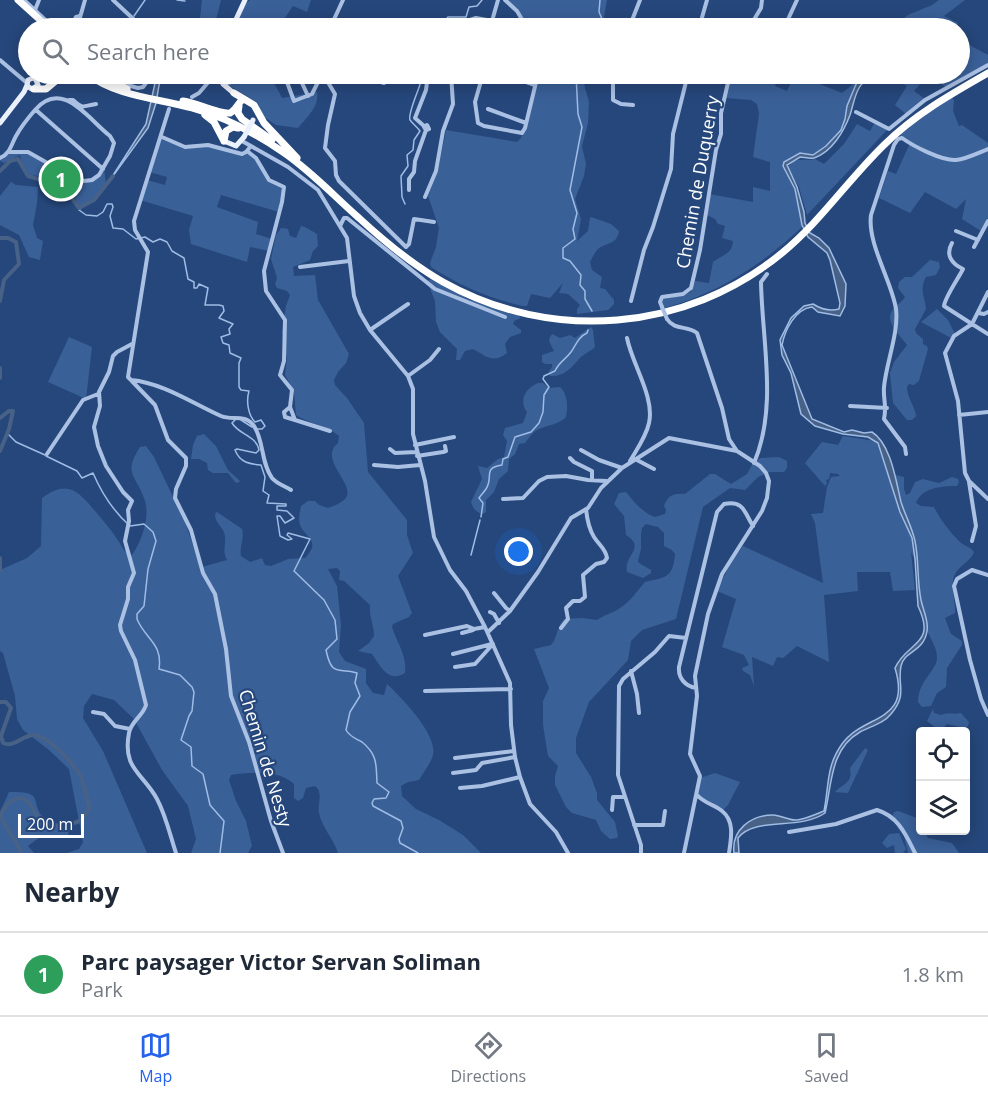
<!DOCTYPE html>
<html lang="en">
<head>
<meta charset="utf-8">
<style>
	:root { --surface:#fff; --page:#f6f6f7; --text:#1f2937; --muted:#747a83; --line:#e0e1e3; --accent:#2563eb }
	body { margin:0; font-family:"Open Sans",sans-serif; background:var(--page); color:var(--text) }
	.controls { position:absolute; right:18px; bottom:18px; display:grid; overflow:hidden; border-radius:6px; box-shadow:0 3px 15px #0003 }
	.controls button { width:54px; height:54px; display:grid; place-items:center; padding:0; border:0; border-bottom:2px solid var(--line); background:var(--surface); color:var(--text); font:30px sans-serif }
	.scale { position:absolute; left:18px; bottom:15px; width:66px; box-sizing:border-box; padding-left:6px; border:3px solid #fff; border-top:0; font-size:16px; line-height:21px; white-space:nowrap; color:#fff; -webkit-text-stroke:4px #26477b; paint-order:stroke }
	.you { position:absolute; left:519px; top:552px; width:21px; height:21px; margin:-15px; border:4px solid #fff; border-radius:50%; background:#1a73e8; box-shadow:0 0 0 9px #1a73e833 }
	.badge { display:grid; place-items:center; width:39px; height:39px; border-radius:50%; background:var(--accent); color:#fff; font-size:20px; font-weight:700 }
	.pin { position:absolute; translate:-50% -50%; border:3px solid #fff; box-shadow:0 2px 6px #0006 }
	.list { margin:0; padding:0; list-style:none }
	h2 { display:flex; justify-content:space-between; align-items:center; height:78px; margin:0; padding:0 24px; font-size:26px }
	h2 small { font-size:20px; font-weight:400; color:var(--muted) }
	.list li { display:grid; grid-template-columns:39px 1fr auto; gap:18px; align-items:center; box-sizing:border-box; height:84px; padding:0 24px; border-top:2px solid var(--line) }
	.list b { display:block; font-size:22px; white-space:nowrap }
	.list p { margin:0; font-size:20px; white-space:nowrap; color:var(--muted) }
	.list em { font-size:20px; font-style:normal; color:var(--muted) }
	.icon { flex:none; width:33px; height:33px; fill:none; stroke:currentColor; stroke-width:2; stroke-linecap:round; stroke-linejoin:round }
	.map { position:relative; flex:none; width:988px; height:853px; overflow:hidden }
	.search { position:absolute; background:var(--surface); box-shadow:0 3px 15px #0003; left:18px; right:18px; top:18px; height:66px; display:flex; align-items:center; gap:15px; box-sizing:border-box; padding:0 21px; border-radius:33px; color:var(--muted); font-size:22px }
	.sheet { height:162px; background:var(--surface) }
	nav { display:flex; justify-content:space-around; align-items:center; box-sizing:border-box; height:84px; border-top:2px solid var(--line); background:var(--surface); font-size:16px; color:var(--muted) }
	nav a { display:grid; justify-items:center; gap:3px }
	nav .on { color:var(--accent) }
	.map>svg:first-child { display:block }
	.green { fill:#3a6098 }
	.water { fill:#486187; stroke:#9fbce5; stroke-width:1.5 }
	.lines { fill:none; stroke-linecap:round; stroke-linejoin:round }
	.stream { stroke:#9fbce5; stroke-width:1.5 }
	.river { stroke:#486187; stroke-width:4 }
	.minor { stroke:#aac1e4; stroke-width:4 }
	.major { stroke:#eaf0fc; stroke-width:5 }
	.highway { stroke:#fff; stroke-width:7 }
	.minor-bridge { stroke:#aac1e4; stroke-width:4 }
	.major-bridge { stroke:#eaf0fc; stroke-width:5 }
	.labels { text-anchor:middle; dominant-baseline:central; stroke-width:4.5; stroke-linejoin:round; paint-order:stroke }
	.street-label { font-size:18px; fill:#fff; stroke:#26477b }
</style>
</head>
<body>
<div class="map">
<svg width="988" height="853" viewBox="0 0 988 853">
	<rect width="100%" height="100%" fill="#26477b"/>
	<path class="green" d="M202 0H221L214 28H191C203 21 200 12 202 0Z
		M250 0H311L307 12 293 6 282 22 261 19 252 28H234L245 4Z
		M505 0H607L602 28H527L521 18Z
		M939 0H965L944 16 958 23 954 28H891L908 15 932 5Z
		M960 40 988 55V63L946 87 928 75 914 91 925 99 906 114 895 105 907 86 887 74H960Z
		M221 74H242L250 76 252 74C270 74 275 83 282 98L317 92C320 106 306 118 298 128L276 125 264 117 257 102 230 86Z
		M538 74H583L585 88 589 102 588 123 582 146 586 164 584 176 575 199 581 219 577 241 588 231 590 218 591 217 611 224 619 231C617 245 607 242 598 249 595 252 592 258 590 262L592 270 602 277 600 288 605 289 614 300V304L608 310 577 314V309L580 305 568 294 559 293 563 283 550 298 531 294 527 306H523C490 299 459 285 431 267L430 263 436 247 439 228 428 196 438 171 446 130 517 142 521 138Z
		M761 74H780L775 86 787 91 795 74 842 93 852 85 856 74H868L857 82 847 106 845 119 841 130 826 146 813 155 800 153 784 163 783 166 795 189 802 227C763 264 717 294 664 308L661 301 663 299 684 295 691 292 695 281 709 283 713 262C723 254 732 255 733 241L722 238 725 226 718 224 715 219 705 214 709 194 753 202V187L770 191V162L753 157 759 114 757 104 751 100 725 98 729 78 740 79Z
		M952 97 954 101 953 111 959 126 962 125 988 143V217L981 231 962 219 966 199 956 209 925 192 910 213 879 198 888 171 896 174 910 143 900 135 921 117Z
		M875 122 888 129 807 215 799 187 788 168C794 155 805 162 815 159L824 164 844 144 857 124 870 131Z
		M162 137 180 146 204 144 237 153 247 151 253 155 267 178 284 187 279 212 221 195 217 207 258 222 256 234 272 239 269 251 250 247 247 262 191 244 189 230 193 216 140 200 147 180 165 185 167 177 149 172Z
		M14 152 29 154 78 182H91L104 169 106 183 90 202 81 206 78 204 67 185C59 184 55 180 48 178 29 173 25 180 20 155L4 163 0 161V158Z
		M11 182 16 185 38 187 37 203 33 225 37 238 43 241 40 260 29 257 19 235 0 225V196Z
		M301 226 305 227 317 234 318 246 313 251 310 260 293 267 294 276 315 275 318 300 349 354 346 363 338 372 334 380 335 385 347 398 364 423 368 472 407 520V535L413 553 398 576 412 613 409 617 393 624 392 627C397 643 407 655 405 673 388 683 381 667 372 654L358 651 369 643 374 636C374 624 369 618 370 605L344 581 339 580 340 571 337 568 328 569 337 586 341 625 339 652 345 661 366 669V683L373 693 384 695 387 684C401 697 438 735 433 755 431 763 423 773 419 780L408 782 401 786 402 796 416 809 439 820 463 835 481 853H338C334 839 322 828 319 813 317 804 324 793 315 786L306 788 303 798 298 801 294 798V784C279 770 251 772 231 775L229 780 236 801 246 821 252 846 248 853H191L196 839 188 806 162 770 134 719 114 700 92 694 84 706 83 718 103 751 147 853H67L79 849 83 842 69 769 49 750 23 730 17 719 15 696 3 653 0 651V570L27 558 41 546 42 498C68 479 78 491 96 512 103 521 111 529 117 539 122 546 123 552 132 555 142 541 151 515 144 498 135 474 123 474 140 447L146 446 154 457 185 522 200 565 202 567 227 560C222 551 226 546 225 536 224 527 215 524 215 514L217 512 242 529C245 538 239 546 241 556L250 562 262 558 265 565 271 566 288 559 305 558C322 540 305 538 300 525 298 519 300 512 301 506L308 501H315L319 505 328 508C333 506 340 504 345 499 358 485 317 460 338 443L339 436C326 425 309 424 296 415L294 392 285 375 287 358 282 332 286 306 290 295 287 291 277 288 275 284 277 278 271 259 276 235 281 228 288 229 290 236 296 238Z
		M930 260 939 262 940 267 936 275 926 277C919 290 925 297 926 309L915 329 916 333 923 339V344L927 346 928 349 919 381 914 385 909 384 907 387C907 398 915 406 916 416L912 420H907L893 403 890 373 894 362 907 345C900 335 881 320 895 307 899 303 902 302 905 297L898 288 899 282 905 277H912Z
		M431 279 468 299 511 314 518 315 521 318 514 321 513 324 521 330V333L510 337 505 344 507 353C493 364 486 356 473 349L465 351 460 360H456L457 349 440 332 436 322 435 301 427 281Z
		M937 309 948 320 955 334 951 338 921 322Z
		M591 327 593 330 595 347C590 352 583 354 579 359 571 368 564 377 550 376L549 371 552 367V364H545L542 362V355L554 351 549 341 550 337 552 334 560 338 570 335 575 338Z
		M69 337 92 347 86 399 48 382Z
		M538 383H543L549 388 560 387C568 394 568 407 566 417 558 425 548 425 539 429 532 432 529 438 525 443L519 444 515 454 509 459 508 471 499 479 494 492 486 500V512L483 514C477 513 473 509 471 502L482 479 478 466 487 468 498 459 504 457 507 441 503 435 505 428 523 423 527 412C518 400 526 388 538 383Z
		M204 434 216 446 228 470 240 481 239 482 236 483 228 473H213L208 470 207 463 199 459H191L193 445 197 436Z
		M843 436 875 441 878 445 887 473 904 477V489L906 495 910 493 915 482 923 479 939 483 952 477 958 479 959 482 957 486C943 486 922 487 916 503L921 506 934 507C940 519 949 531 959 541 963 546 970 546 974 552 971 561 960 565 955 574 949 587 956 600 955 613L945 618 951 634 962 641V645L947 668 946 687 937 693 931 706 922 707 918 702C918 680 938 671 937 656 936 644 926 632 923 621 918 600 922 572 911 552L915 590 893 591 890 572H857L858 591 824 595 829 662 797 646 783 658 777 657 773 666 752 657 754 686 750 675 743 671 742 668 749 665 744 655 722 647 736 599 717 591 731 562 743 546 823 583 815 523 811 514 823 513 827 487 831 477 840 476 838 474 830 473 829 479 826 480 827 483 825 486 805 463 822 442 838 445Z
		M779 457 787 461V468L784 472H770L758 477 745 490 730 488 703 507 676 619 642 630 631 641 628 660 589 702 576 738V753L591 777 597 793V800L615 822 618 836 617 838 610 839 601 831 596 820 572 813 566 807 555 785V776L558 766 548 756 543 725V701L549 688 534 649 551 645C558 637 556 628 564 619L582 618 597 620C604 615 613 613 620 608 630 602 637 591 645 582 663 577 673 580 675 554L672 550 664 546V533L658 527 646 524 642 528 641 534V549L638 561 639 563 651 570V573L643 578 627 572C623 555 647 548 626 535L624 516 614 504 619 493 626 492C634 502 643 513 655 517L665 514 666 510 664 506C668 495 674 493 685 494L710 474H715L731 484 747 474 752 465 760 458Z
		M933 709 934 713 941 715C949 712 954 715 961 713L969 722 968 726 964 728 947 724 942 729 936 728 927 721Z
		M865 748 868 750 848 793 835 792C843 783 853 784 850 768Z
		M715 773 740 782 728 805 722 811 697 794 700 778Z
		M9 792C50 791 26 805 47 820 55 824 63 824 69 829L68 835 63 838 41 836 28 846 34 853H0V812Z
		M898 811 917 818 920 830 924 831 928 838 952 843 959 853H908L904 836 896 826 903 827 892 816 894 812Z
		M899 833 906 849 903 853H895L894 845 887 848 882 843 889 834Z"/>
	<path class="water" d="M157 74H161L156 103 148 128 110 180 146 124Z
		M869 74 872 75C868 79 862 82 859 88 854 97 853 106 850 115 844 131 832 152 814 158 809 159 804 157 800 157L787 165 797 187 804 212 805 223 810 233 819 238 829 248 846 284 845 306 840 316 818 312 812 307C795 309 785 330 782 345L812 419 844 432 852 430 864 433 872 432C891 444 896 481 901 502 905 515 912 527 915 541 919 560 917 580 921 600 923 610 929 621 927 631 924 652 904 651 901 666 897 686 908 694 891 714 883 724 871 726 860 732 830 749 832 784 825 813 799 831 755 816 738 838L739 853H734C731 830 751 815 773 815 781 815 789 821 797 820 806 819 816 814 824 811 829 786 826 766 842 744 864 713 912 724 895 668 907 641 937 646 918 606L915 559 912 538 900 512 878 443 868 437 843 434 815 426 801 414 791 373 782 355 780 340 791 318 804 306 813 304C821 309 829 312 839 309L840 303 830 260 827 253 808 237 802 225 795 189 783 166 784 162 800 153 813 155 826 146 841 130 845 119 847 106 857 82Z"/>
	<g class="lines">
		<path class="stream" d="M177 0 185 1
			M134 16 145 0
			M128 28 132 19
			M439 28 448 17H466L469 7 477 6 482 0
			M599 28 602 19 599 12 600 0
			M576 74 578 114 582 127 570 190 577 213 573 229 575 239 563 248V258L570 261 581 275 580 285 585 291V299L592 311
			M405 204 402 197 401 176 408 166 407 155 413 150 414 140 420 131C417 127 413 124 410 120 407 113 422 84 423 74
			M81 208 79 210 86 215 97 216 103 212 107 204H112L113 207 110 216 113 228 123 229 136 239 145 237 153 242 160 239 167 242 172 251 184 258 188 279 194 282V288H197L199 284 208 288 205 305H219L223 306 224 311 219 318 233 324 229 329 230 334 221 337 223 343 229 345 230 353 241 358 239 363V387L241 390 249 391C246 401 248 415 255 422L261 420 265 426 262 429H257
			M235 420 232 423C239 435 256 435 259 450L256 453 237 449 235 450C240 463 250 464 261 465L265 477 263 491 269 495 267 503 286 504V506H277V510L287 511 294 518 285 523 280 516H277L280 536 288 540 292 539 287 535 288 533 310 539 294 571 324 600 335 620 337 639 326 650C332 678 338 667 357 673L355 683 360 696 350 712 346 730C350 737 355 738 362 742 378 755 376 765 377 783L389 792 386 798 374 799 372 803 373 806 401 821 403 828 399 839 400 843 418 853
			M241 420 252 427
			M8 434 16 442 45 455
			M46 456 77 471 82 478 93 473C102 494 113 511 130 526L144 524 153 532 156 541 148 569 144 606 137 614V619C145 639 163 643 159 669L180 675 192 687 194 692 192 711 189 716 181 740 191 747 192 766 203 774 210 805 224 821 220 853
			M481 517 483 503 479 498C481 495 484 492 486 489 494 477 482 468 502 465L503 459 508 457 515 437 531 432 539 423 543 412 544 395 549 387 543 379 544 376 555 371C559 362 565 360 571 352 576 345 578 337 587 333L588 330
			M471 555 480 520"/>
		<path class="river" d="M0 171 10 161 18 159 28 176 64 187 79 208 94 200 113 176
			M0 238H8L16 242 19 264 4 280 0 301
			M0 368V378
			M0 418 9 411H13L9 429 0 451
			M0 558V571
			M0 702H6L11 708 1 736 3 743C15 748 22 735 34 735 49 736 73 763 80 775 85 785 87 797 89 808 87 812 85 817 81 820 73 825 51 828 43 823 33 815 30 791 13 800 7 804 3 808 1 815 5 829 16 839 21 853"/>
		<path class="minor" d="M24 0 54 28
			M113 0 143 28
			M505 0 517 11 527 28
			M35 10 39 0
			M70 28 76 17 80 16
			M77 28 85 0
			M330 28 343 0
			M446 28 476 18 492 21
			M490 28 498 0
			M629 28 640 0
			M699 28 707 0
			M749 28 761 8 762 0
			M784 28 797 0
			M0 60 27 83
			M284 74 294 101 312 94 319 80 324 75
			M301 74 302 83 308 96
			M323 74 335 94 328 125 325 148 335 161 336 175 339 181 406 247 409 244 414 219 434 222
			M358 74 384 83
			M483 74 475 102 478 123 484 126 522 133 525 128 538 74
			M502 74 535 85
			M613 74V100L621 104 633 105
			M223 84 239 80 246 74
			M122 86 124 84 138 88 143 87 153 74
			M192 97 199 93 211 79 221 81
			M69 100H73C84 110 82 106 96 104
			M169 109 134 221 135 230 148 252 128 377 155 405 168 440 186 458V466L176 489 175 498 191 530 203 573 215 594 226 649 231 696 249 742 271 821 283 853
			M488 109 526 123
			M36 110 103 169
			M856 112 889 129 925 100 988 65
			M427 125 429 129 426 130 424 127Z
			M424 126 415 118 426 90 428 74
			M162 137 185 147 208 145 242 154 246 152 251 146
			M242 141 288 167 318 190 347 238 354 296 360 313 370 330 408 376 413 389V434L425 481 434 537 450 570 466 591 485 627 510 683 511 725 515 757 520 777 530 804 556 832 568 853
			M247 151 256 158 269 180 284 187 282 202 264 271 266 291 285 320 284 361 280 375 292 390 290 407 295 420 330 431
			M0 158C10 154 11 145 16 136 21 127 28 118 35 110 62 78 88 119 110 136L114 143 110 156 99 175 92 180 84 181 74 178 28 152H9
			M409 190V179L414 172 415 161 426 130
			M425 197 436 171 443 131 453 104 451 74
			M340 226 344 218H347L435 289 505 317
			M956 231 978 240
			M952 243C945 255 952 264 963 269 958 279 945 297 944 306L972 324
			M974 247 988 221
			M300 267 349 261
			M988 292 972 324 954 336 945 353 958 401 965 473 969 481 988 499
			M631 301 644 250 653 227 671 169 673 134 688 74
			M662 307 660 302 662 297 683 294 691 288 700 250 716 150 721 134V113L730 74
			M978 313 984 314 988 312
			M667 319C675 331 687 325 697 333L722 408 729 439 737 451 760 466 766 473 769 481 767 498 762 511 722 574 708 614 695 676 697 696 690 754 700 776 684 853
			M972 324 988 334
			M370 330 408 304
			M627 338C632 364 655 397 649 423 646 437 637 449 630 461
			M132 344 117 352 113 356 109 372 99 392 100 406 94 427 98 446 106 466 123 492 132 501 128 510 129 521 125 541 134 573 128 587V599L120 625 121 631 135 660 146 705C143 716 131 721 129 733 122 769 143 773 157 799 166 816 170 835 176 853
			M408 376 430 360 439 349
			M131 380C163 383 192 403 221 416 232 421 245 413 254 426 264 441 261 463 272 478 277 484 285 486 291 490
			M850 406 887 408
			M290 407 284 412 285 417 295 420
			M959 415 988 412
			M415 445 454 437
			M390 449 395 453 416 452
			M581 450 599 460 622 468
			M47 454 83 400 98 394
			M906 454 905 447 884 419C887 405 883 400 884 387 886 364 899 332 896 309 892 282 867 243 871 215L894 145 898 139 902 138C913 146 942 161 956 160 966 159 978 153 988 149
			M417 456 443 452 446 451 445 446
			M570 458 574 462 592 471V480
			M635 459 654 469
			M754 463C778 407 762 341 761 282L767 274
			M374 465 398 467 420 465
			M969 482 976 526 972 541
			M503 499 523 498 539 481 547 477 566 476 588 480 606 481
			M988 575 972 570 957 579 954 586 970 660 981 699 988 715
			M494 593 506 608 510 611
			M490 612 494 614 499 623
			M561 628 568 619 566 608 573 601H580L585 597 583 575 596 564 604 562 607 558C606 549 599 545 594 537 589 529 587 519 586 509
			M488 632 510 611 538 572 571 518 588 508 601 488 622 468 669 438 737 451
			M462 633 473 630
			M425 635 467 626 474 629 485 627
			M453 654 492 644
			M455 667 475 664 493 644
			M631 671 637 694 639 713
			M696 688C685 686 678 678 679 667L717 512 724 504C744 500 744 512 753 526
			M425 691 511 689
			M93 712 104 714 115 726 130 729
			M455 758 514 751
			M453 773 476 770 482 763 515 757
			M460 788 482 786 520 777
			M697 795C705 804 714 804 722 811 735 821 731 839 729 853
			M612 810 613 797H624
			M634 825H663L665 811
			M789 832 836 824 877 810C898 816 906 835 915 853
			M641 853V845L618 775 619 686 623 679 655 652 669 636 686 638"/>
		<path class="major" d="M232 28 245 0
			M219 74 223 84 236 95
			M33 78 36 80 38 85 32 89 27 86 28 80 43 74
			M0 123 24 92 27 85
			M224 141 236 146 244 137"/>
		<path class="highway" d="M18 0 49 28
			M87 74C118 97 157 98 192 108 225 117 255 133 283 152 311 171 334 196 359 218 385 242 413 265 443 282 552 343 686 332 782 253 820 222 848 180 884 145 914 115 951 94 988 73
			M98 74 127 89
			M34 89H46L64 74
			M234 93 254 105 264 123 297 158
			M183 101C194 102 222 115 230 113 236 110 238 103 243 99
			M239 106 238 113 242 119 272 140
			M205 115 214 122 224 141
			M224 141 226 131 233 127 238 128"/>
		<path class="minor-bridge" d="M662 307 667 319"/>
		<path class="major-bridge" d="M244 137 253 120"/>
	</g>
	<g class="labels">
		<g class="street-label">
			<text transform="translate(697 182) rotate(-80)">Chemin de Duquerry</text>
			<text transform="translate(266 758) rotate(73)">Chemin de Nesty</text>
		</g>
	</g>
</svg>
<div class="controls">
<button><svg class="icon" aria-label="locate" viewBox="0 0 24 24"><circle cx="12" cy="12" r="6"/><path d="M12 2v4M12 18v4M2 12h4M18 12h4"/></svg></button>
<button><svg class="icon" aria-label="layers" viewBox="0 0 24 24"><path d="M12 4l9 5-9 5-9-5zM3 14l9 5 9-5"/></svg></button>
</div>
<div class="scale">200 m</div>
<div class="you"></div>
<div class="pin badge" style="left:61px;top:179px;background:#2e9e5b">1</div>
<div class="search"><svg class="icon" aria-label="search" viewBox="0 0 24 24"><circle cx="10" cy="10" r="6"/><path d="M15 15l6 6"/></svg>Search here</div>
</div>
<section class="sheet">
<h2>Nearby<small></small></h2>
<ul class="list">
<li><span class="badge" style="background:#2e9e5b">1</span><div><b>Parc paysager Victor Servan Soliman</b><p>Park</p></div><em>1.8 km</em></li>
</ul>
</section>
<nav>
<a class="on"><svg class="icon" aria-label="map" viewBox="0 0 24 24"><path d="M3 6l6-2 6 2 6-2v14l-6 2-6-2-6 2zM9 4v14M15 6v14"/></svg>Map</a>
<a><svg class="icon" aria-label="directions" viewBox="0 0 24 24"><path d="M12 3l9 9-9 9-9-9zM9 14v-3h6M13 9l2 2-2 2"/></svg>Directions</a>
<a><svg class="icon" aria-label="saved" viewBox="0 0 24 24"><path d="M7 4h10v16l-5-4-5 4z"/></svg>Saved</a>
</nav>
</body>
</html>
